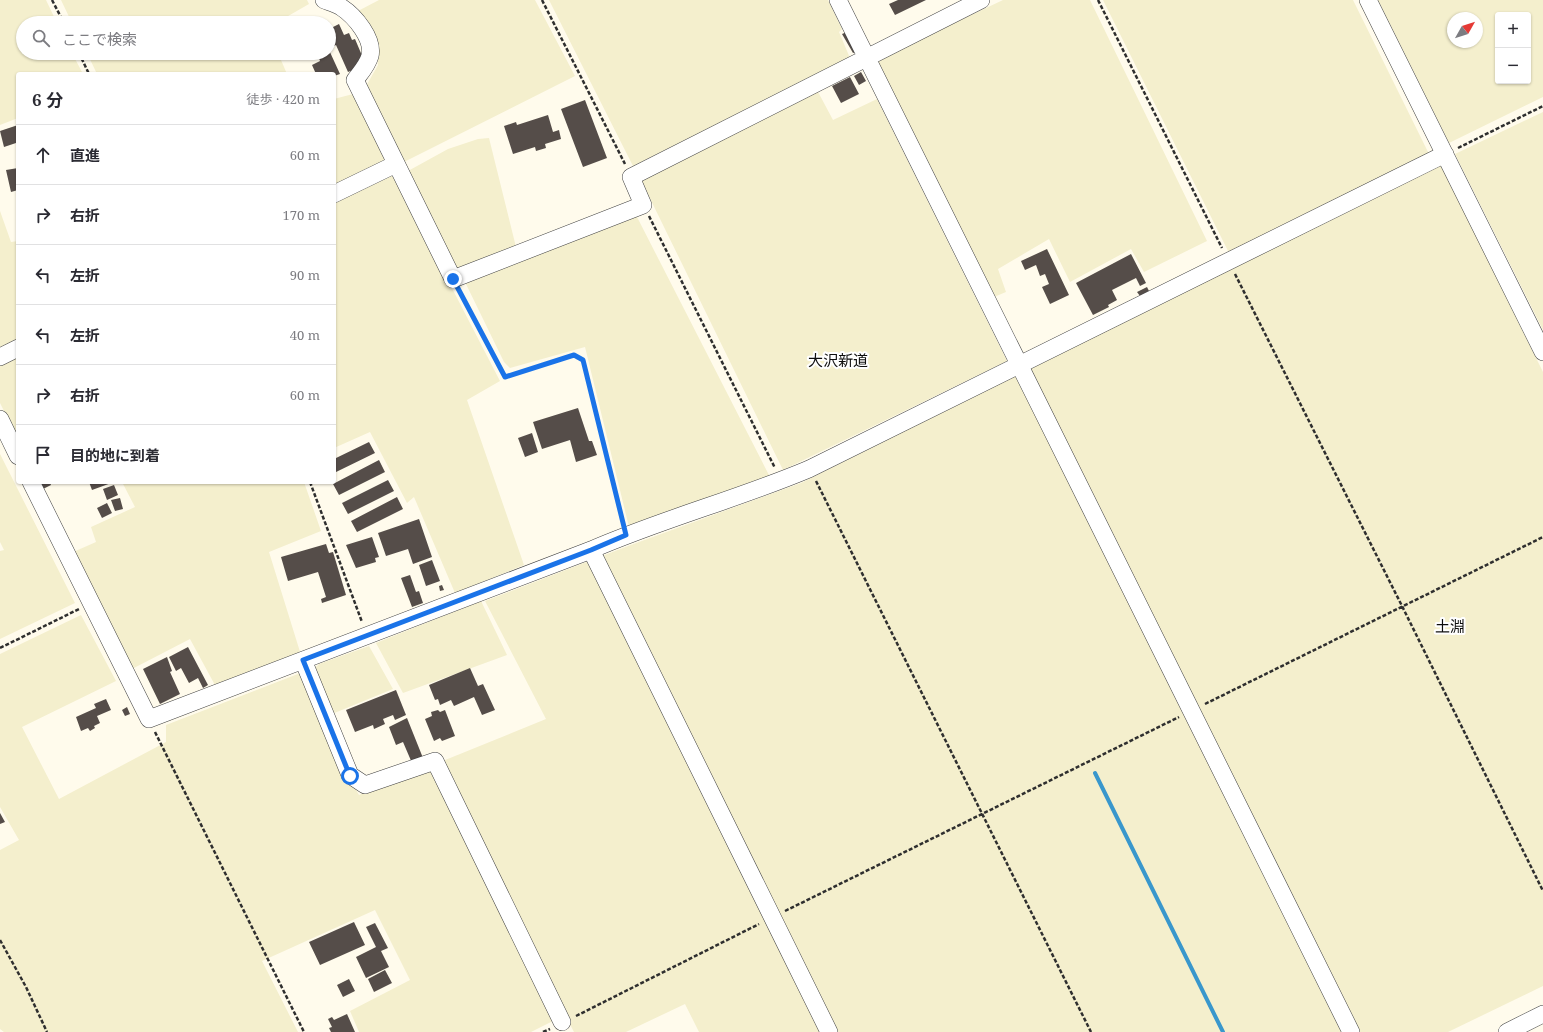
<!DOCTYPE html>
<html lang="ja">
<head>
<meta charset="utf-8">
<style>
	:root { --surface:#fff; --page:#f7f7f7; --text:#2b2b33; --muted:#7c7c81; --line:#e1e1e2 }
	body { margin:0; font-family:"Noto Serif","Noto Sans JP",serif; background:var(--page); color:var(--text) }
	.controls { position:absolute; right:12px; top:12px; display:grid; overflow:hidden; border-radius:4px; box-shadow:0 1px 3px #0004 }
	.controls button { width:36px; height:36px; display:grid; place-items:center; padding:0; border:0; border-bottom:1px solid var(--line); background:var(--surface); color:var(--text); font:20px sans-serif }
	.compass { position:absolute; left:1447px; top:12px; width:36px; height:36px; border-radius:50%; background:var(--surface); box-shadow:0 1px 3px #0004; rotate:51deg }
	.stop { position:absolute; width:12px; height:12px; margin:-9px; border:3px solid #1a73e8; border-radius:50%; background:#fff }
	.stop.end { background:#1a73e8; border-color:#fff; box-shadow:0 1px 4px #0008 }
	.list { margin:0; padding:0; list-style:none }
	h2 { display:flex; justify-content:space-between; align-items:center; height:52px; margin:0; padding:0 16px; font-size:17px }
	h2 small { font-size:13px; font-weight:400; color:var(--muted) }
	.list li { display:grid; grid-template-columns:26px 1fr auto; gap:12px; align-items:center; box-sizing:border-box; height:60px; padding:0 16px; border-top:1px solid var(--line) }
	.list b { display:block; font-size:15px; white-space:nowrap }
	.list em { font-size:13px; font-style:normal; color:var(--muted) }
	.icon { flex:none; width:22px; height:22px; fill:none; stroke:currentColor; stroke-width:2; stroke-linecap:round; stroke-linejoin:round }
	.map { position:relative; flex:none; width:1543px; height:1032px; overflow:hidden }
	.search { position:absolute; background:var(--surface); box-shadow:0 1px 3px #0004; left:16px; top:16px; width:320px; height:44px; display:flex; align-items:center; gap:10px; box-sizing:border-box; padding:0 14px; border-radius:22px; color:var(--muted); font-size:15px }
	.panel { position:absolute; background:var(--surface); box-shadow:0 1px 3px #0004; left:16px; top:72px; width:320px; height:412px; border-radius:4px }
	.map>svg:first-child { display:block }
	.farmland { fill:#f4efcd; fill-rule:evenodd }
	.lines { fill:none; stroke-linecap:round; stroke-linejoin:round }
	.stream { stroke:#3997cc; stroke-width:4 }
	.building { fill:#554d49 }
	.minor-casing { stroke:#404040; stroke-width:18 }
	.path { stroke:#2f2f2f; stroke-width:2.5; stroke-dasharray:4 2; stroke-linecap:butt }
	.minor { stroke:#fff; stroke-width:17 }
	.route { stroke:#1a73e8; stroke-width:5 }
	.labels { text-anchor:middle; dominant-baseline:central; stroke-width:4; stroke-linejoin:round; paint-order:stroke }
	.quarter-label { font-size:15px; fill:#0d0d0d; stroke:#fff }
</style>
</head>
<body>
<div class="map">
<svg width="1543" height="1032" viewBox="0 0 1543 1032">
	<rect width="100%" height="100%" fill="#fffbec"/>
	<path class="farmland" d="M0 0H46L57 23H23V53H72L83 74H18V118L0 125Z
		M61 0H307L309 4 276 23H72Z
		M379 0H535L575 76 402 163 365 88 378 65 375 41 358 11Z
		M549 0H828L842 29 839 32 850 58 633 166Z
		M1003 0H1090L1207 241 1144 272 1131 249 1070 282 1049 239 998 269 1006 292 994 297 874 61Z
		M1103 0H1353L1429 154 1230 255Z
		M1378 0H1543V97L1449 143ZM1498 15H1528V81H1498ZM1453 18H1477V42H1453Z
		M87 53H278L287 74H97Z
		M817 90 833 120 877 99 1007 361 783 470 640 178Z
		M353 94 386 158 381 165 334 187V99Z
		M1543 112V330L1455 154Z
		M489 138 516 247 457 271 408 171 448 149 478 139Z
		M1440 164 1543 372V986L1448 1032H699L685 1004 626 1032H574L565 1015 531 1032H359L350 1011 410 980 375 910 262 961 298 1032H4L0 1029V850L19 840 0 807V654L81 615 116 681 22 727 59 799 166 742V725L303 672 329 741 359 795 546 719 485 601 628 546 801 483Z
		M392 176 396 180 500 381 467 400 524 565 455 593 414 497 407 503 370 432 334 448V203Z
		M0 211 11 242 18 241V340L0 350Z
		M636 215 771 479 629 527 585 347 510 368 504 362 465 282Z
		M18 355V439L0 403V364Z
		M0 454 75 603 0 639V551L4 550 0 542Z
		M122 482H304L321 531 269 552 301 655 216 687 190 639 132 669 71 553 96 542 91 527 135 507Z
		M481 601 507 655 403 693 376 643Z
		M369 646 393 689 332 714 314 669 319 664Z"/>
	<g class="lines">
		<path class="stream" d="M1095 773 1223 1032"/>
	</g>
	<path class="building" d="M898 0H926L895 15 889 4Z
		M339 24 344 35 349 33 352 40 355 39 366 65 348 72 336 45 334 46 329 35V29Z
		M847 32 856 52 853 53 842 34Z
		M329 50 340 74 334 76V74H316L312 65 320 61 317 53H329Z
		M861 72 866 81 859 85 854 76Z
		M850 77 859 94 841 103 832 86Z
		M585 100 607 158 583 167 561 109Z
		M548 115 553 132 559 130 561 139 545 144 546 148 536 151 535 147 513 154 504 126 516 122 517 125Z
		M18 125V146L16 143 4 147 0 131Z
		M18 168V190L11 192 6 170Z
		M1047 249 1069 295 1050 304 1042 287 1049 284 1045 274 1040 276 1036 265 1025 270 1021 261Z
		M1131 254 1146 283 1140 286 1136 278 1112 290 1117 300 1108 305 1109 307 1093 315 1076 283Z
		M1147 287 1149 291 1140 296 1137 292Z
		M578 408 589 441H592L597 455 576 462 570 440 542 449 533 422Z
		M532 433 538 452 525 457 518 438Z
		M369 442 375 453 334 473V459Z
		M379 460 385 472 339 495 333 484Z
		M388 480 394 491 348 514 342 503Z
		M40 482H50L51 485 43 489Z
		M89 482H114L92 490Z
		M114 485 118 495 107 500 103 489Z
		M397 497 403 509 357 532 351 521Z
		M120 498 123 509 115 511 111 500Z
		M107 503 112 513 102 518 97 508Z
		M419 519 432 557 413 564 408 549 386 556 378 533Z
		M372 537 379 557 375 558 376 562 356 568 346 545Z
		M326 544 329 553 333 552 346 595 322 603 321 599 326 597 318 572 288 581 281 557Z
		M432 560 440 581 426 586 419 565Z
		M410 575 416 592 419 591 423 603 412 607 401 578Z
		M442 585 444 590 440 591 439 586Z
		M188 647 208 685 203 688 198 678 189 683 181 668 176 671 169 657Z
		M167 657 172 671 170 672 180 694 160 704 143 669Z
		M470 668 478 686 483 684 495 710 482 715 474 697 454 706 451 700 440 705 438 699 435 700 429 685Z
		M396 690 406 715 395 720 393 715 383 719 385 724 374 729 373 725 355 732 346 710Z
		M106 699 111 710 97 716 100 723 94 726 95 728 90 731 88 728 81 731 76 717 96 708 94 704Z
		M127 707 130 714 125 716 122 710Z
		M438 710 440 712 445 710 455 736 442 741 440 738 434 741 425 719 432 716 431 712Z
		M407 718 423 758 412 763 403 742 396 745 389 727Z
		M0 813 5 822 0 824Z
		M354 922 365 945 320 965 309 942Z
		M375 923 388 948 381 951 389 967 366 978 356 957 376 947 366 927Z
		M385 970 392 983 374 992 368 979Z
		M349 979 355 991 343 997 337 985Z
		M347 1014 355 1032H331L329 1028 332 1027 328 1019 332 1017 334 1020Z"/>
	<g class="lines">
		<defs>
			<path id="minor" d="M324 0C329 2 336 4 341 7 355 16 374 39 370 56 367 66 361 72 355 80L453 279 643 205 631 177 981 0
				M838 0 1351 1032
				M1368 0 1543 352
				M334 194 396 164
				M0 357 18 348
				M0 419 18 456
				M31 482 149 719 591 550C662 519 738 499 809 469 1021 362 1234 260 1445 154
				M591 550 829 1032
				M303 660 350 775 365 785 435 761 562 1022
				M1507 1032 1543 1014"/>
		</defs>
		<use href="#minor" class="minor-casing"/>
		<path class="path" d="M52 0 64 23
			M542 0 625 164
			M1098 0 1222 248
			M79 53 89 74
			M1458 148 1543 106
			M649 216 775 468
			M1235 274 1402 606 1543 891
			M460 292 505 377 574 355 583 360 623 523
			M816 481 1091 1032
			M310 482 362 622
			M0 648 79 609
			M1205 704 1543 537
			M155 732 304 1032
			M785 911 1179 717
			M0 940 26 987 47 1032
			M576 1016 759 924
			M543 1032 550 1029"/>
		<use href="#minor" class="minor"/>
	</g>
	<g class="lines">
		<path class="route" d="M350 776 303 660 591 550 626 535 583 360 574 355 505 377 453 279"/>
	</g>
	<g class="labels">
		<g class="quarter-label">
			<text x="838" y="360">大沢新道</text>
			<text x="1450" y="626">土淵</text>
		</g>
	</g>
</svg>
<div class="controls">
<button>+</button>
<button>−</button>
</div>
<svg class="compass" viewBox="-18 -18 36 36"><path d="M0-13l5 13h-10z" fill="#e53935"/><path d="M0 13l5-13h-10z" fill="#7c7c81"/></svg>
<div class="stop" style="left:350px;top:776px"></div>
<div class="stop end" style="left:453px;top:279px"></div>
<div class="search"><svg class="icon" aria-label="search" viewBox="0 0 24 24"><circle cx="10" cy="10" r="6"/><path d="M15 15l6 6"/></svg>ここで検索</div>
<section class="panel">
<h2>6 分<small>徒歩 · 420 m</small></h2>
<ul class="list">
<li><svg class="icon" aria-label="ahead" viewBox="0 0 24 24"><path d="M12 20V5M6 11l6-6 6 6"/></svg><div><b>直進</b></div><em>60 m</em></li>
<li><svg class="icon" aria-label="right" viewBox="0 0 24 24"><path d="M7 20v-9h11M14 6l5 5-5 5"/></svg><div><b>右折</b></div><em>170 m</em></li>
<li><svg class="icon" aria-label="left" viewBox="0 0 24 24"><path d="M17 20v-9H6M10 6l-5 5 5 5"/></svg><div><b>左折</b></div><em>90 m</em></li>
<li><svg class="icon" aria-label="left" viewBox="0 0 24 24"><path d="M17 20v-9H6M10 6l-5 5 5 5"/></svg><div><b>左折</b></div><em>40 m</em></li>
<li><svg class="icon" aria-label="right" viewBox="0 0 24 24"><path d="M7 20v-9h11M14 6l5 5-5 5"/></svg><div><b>右折</b></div><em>60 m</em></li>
<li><svg class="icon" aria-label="arrive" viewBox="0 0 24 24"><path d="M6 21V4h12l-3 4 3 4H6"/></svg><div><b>目的地に到着</b></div></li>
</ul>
</section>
</div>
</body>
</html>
